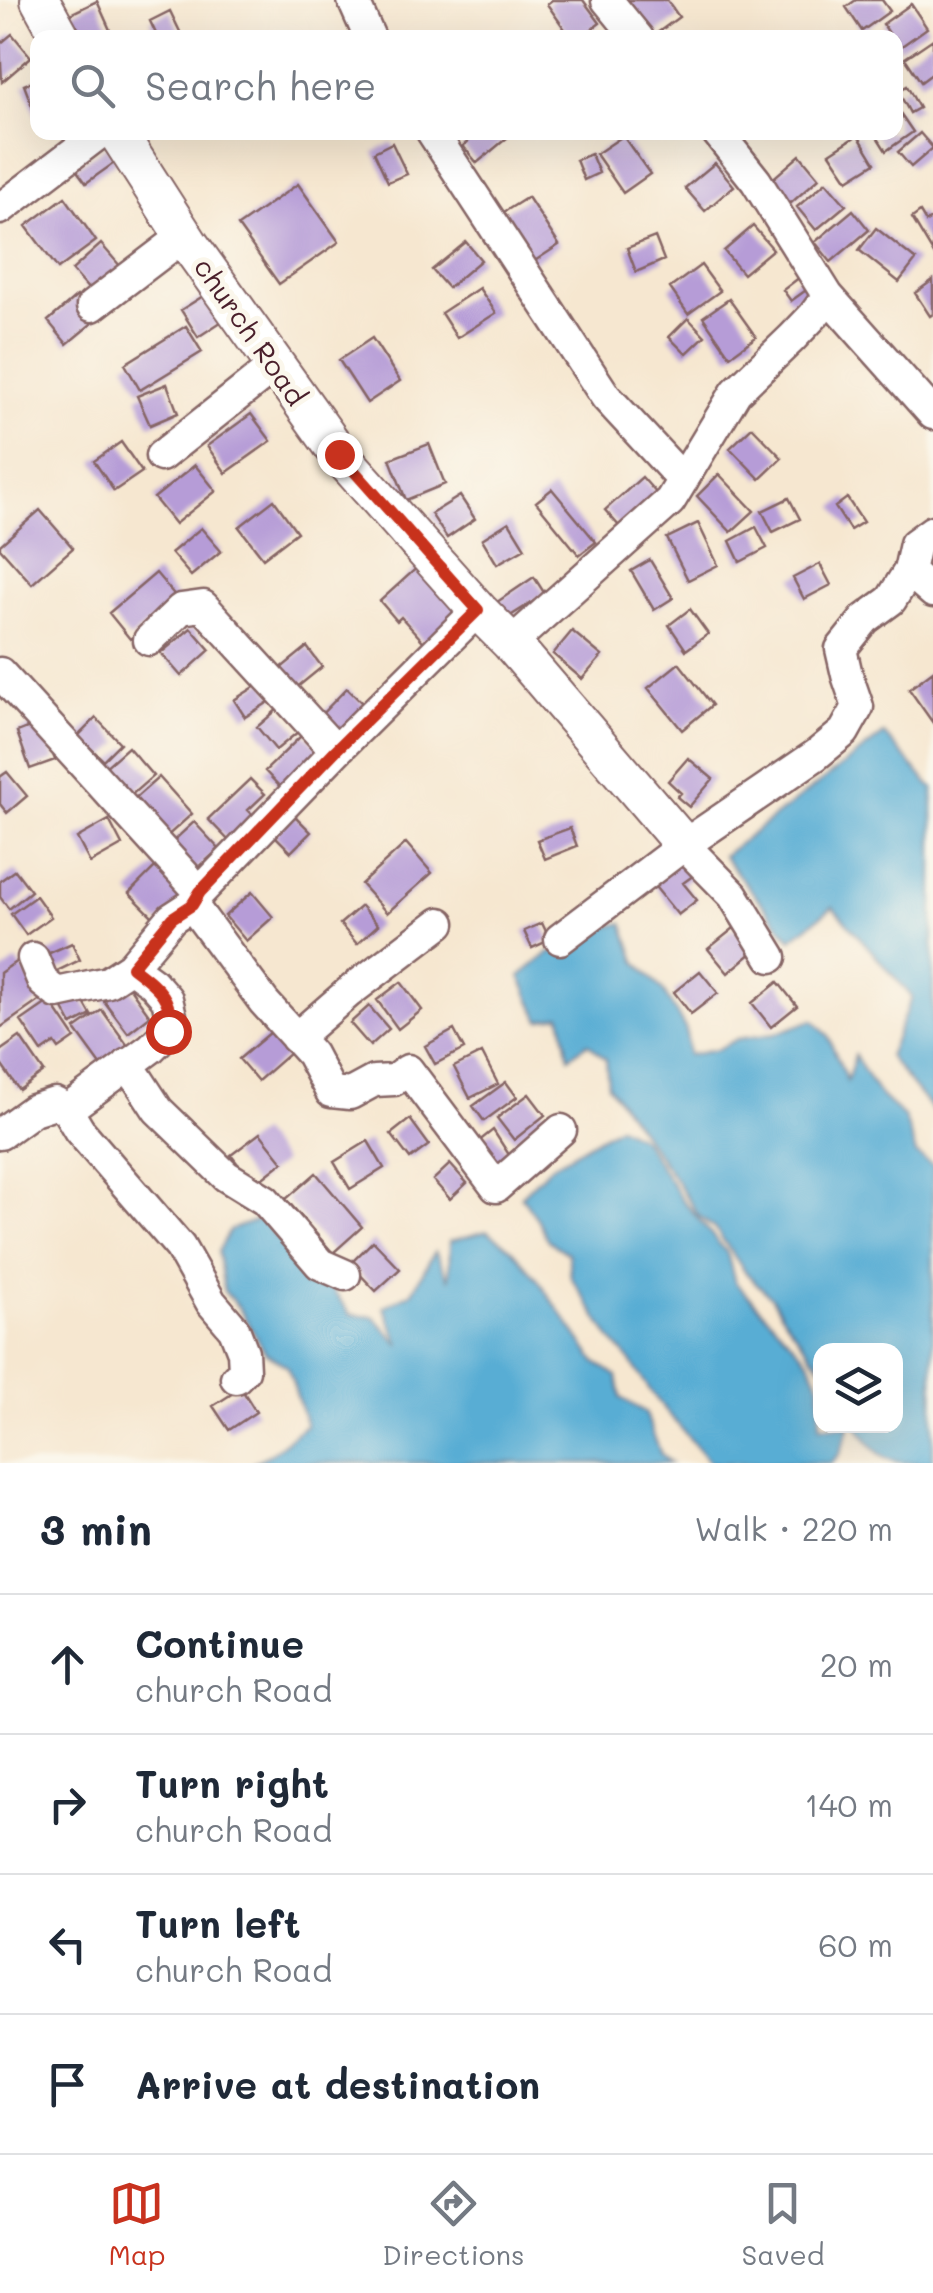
<!DOCTYPE html>
<html lang="en">
<head>
<meta charset="utf-8">
<style>
	:root { --surface:#fff; --page:#f6f6f7; --text:#1f2937; --muted:#747a83; --line:#e0e1e3; --accent:#c8321e }
	body { margin:0; font-family:Mali,sans-serif; background:var(--page); color:var(--text) }
	.controls { position:absolute; right:30px; bottom:30px; display:grid; overflow:hidden; border-radius:20px; box-shadow:0 10px 40px #0002 }
	.controls button { width:90px; height:90px; display:grid; place-items:center; padding:0; border:0; border-bottom:2px solid var(--line); background:var(--surface); color:var(--text); font:50px sans-serif }
	.stop { position:absolute; width:30px; height:30px; margin:-22px; border:8px solid #c8321e; border-radius:50%; background:#fff }
	.stop.end { background:#c8321e; border-color:#fff; box-shadow:0 2px 10px #0008 }
	.list { margin:0; padding:0; list-style:none }
	h2 { display:flex; justify-content:space-between; align-items:center; height:130px; margin:0; padding:0 40px; font-size:42px }
	h2 small { font-size:32px; font-weight:400; color:var(--muted) }
	.list li { display:grid; grid-template-columns:65px 1fr auto; gap:30px; align-items:center; box-sizing:border-box; height:140px; padding:0 40px; border-top:2px solid var(--line) }
	.list b { display:block; font-size:38px; white-space:nowrap }
	.list p { margin:0; font-size:32px; white-space:nowrap; color:var(--muted) }
	.list em { font-size:32px; font-style:normal; color:var(--muted) }
	.icon { flex:none; width:55px; height:55px; fill:none; stroke:currentColor; stroke-width:2; stroke-linecap:round; stroke-linejoin:round }
	.map { position:relative; flex:none; width:933px; height:1463px; overflow:hidden }
	.search { position:absolute; background:var(--surface); box-shadow:0 10px 40px #0002; left:30px; right:30px; top:30px; height:110px; display:flex; align-items:center; gap:25px; box-sizing:border-box; padding:0 35px; border-radius:20px; color:var(--muted); font-size:38px }
	.sheet { height:690px; background:var(--surface) }
	nav { display:flex; justify-content:space-around; align-items:center; box-sizing:border-box; height:140px; border-top:2px solid var(--line); background:var(--surface); font-size:28px; color:var(--muted) }
	nav a { display:grid; justify-items:center; gap:5px }
	nav .on { color:var(--accent) }
	.map>svg:first-child { display:block }
	.water { fill:#58add4; stroke:#516680; stroke-width:2.5 }
	.building { fill:#b69cd7 }
	.lines { fill:none; stroke-linecap:round; stroke-linejoin:round }
	.minor-casing { stroke:#866565; stroke-width:35 }
	.tertiary-casing { stroke:#866565; stroke-width:42 }
	.minor { stroke:#fff; stroke-width:30 }
	.tertiary { stroke:#fff; stroke-width:38 }
	.route { stroke:#c8321e; stroke-width:12 }
	.labels { text-anchor:middle; dominant-baseline:central; stroke-width:10; stroke-linejoin:round; paint-order:stroke }
	.street-label { font-size:28px; fill:#4a1f2b; stroke:#fbf7ec }
</style>
</head>
<body>
<div class="map">
<svg width="933" height="1463" viewBox="0 0 933 1463">
	<rect width="100%" height="100%" fill="#fbf7ec"/>
	<filter id="ink" filterUnits="userSpaceOnUse"><feTurbulence type="fractalNoise" baseFrequency=".01" numOctaves="2"/><feDisplacementMap in="SourceGraphic" scale="20" xChannelSelector="R" yChannelSelector="G"/><feConvolveMatrix kernelMatrix="1 2 1 2 8 2 1 2 1" color-interpolation-filters="sRGB"/></filter>
	<filter id="wash" filterUnits="userSpaceOnUse"><feTurbulence type="fractalNoise" baseFrequency=".0048" numOctaves="4" result="noise"/><feDisplacementMap in="SourceGraphic" scale="40" xChannelSelector="R" yChannelSelector="G"/><feGaussianBlur stdDeviation="2.25" result="paint"/><feColorMatrix in="noise" values="0 0 0 0 0 0 0 0 0 0 0 0 0 0 0 0 0 1.4 0 .05"/><feComposite in="paint" operator="in"/></filter>
	<g filter="url(#wash)">
		<rect width="100%" height="100%" fill="#f6e7d0"/>
		<path class="water" d="M884 734 933 789V1111L888 1056 912 997 833 907 791 939 723 856Z
			M623 923 636 961 664 992 686 1030 688 1055 716 1050 737 1039 774 1034 813 1020 828 1036 847 1081 855 1056 877 1092 905 1118 916 1154 933 1166V1463C887 1463 883 1463 857 1426H896V1350H820V1365L786 1321 772 1298 745 1272 717 1231 698 1215 673 1176 608 1085 606 1059 588 1043 569 1057 561 1015 540 1020 520 976 549 953 579 948 594 930Z
			M619 1126 642 1138 681 1198 727 1253 735 1282 809 1360 820 1385V1426H850L840 1454 831 1463H710L654 1396 632 1363 611 1339 571 1277 568 1253 548 1241 538 1220 521 1196 550 1167Z
			M262 1218 275 1237 304 1256 328 1283 350 1314 374 1317 400 1345 384 1307 412 1292 435 1251 449 1280 450 1241 487 1231 512 1249 538 1280 596 1363 617 1376 621 1398 645 1412 661 1455 671 1463H252L269 1455 306 1425 288 1367 265 1352 239 1308 224 1291 218 1252 230 1230Z"/>
		<g id="blocks">
			<path class="building" d="M552 0H583L600 23 580 38H571L547 4Z
				M628 0H667L679 17 653 36Z
				M856 0H882L890 11 862 31 846 7Z
				M97 1 110 30 94 38H76L66 16Z
				M911 4 927 28 899 48 896 38H892L883 24Z
				M170 11 183 38H158L150 21Z
				M12 34 31 57 2 82 0 44Z
				M933 39V73L921 82 905 58Z
				M38 79V119H37L24 85Z
				M907 86 919 108 910 113 898 91Z
				M896 107 913 132 886 151 874 132H896Z
				M479 132H514L477 163 463 146Z
				M920 133 933 148 911 167 898 152Z
				M858 135 875 163 848 180 830 153Z
				M623 136 650 174 623 193 596 154Z
				M392 143 407 174 388 182 374 152Z
				M107 146 117 161 86 183 75 168Z
				M591 154 599 173 584 180 576 160Z
				M800 155 819 178 790 204 770 181Z
				M715 163 734 186 705 211 685 188Z
				M826 182 846 205 816 230 797 207Z
				M298 184 339 242 279 284 238 226Z
				M65 197 96 241 58 269 26 226Z
				M528 197 559 245 527 266 496 217Z
				M853 210 869 230 831 262 815 242Z
				M920 212 926 222 933 218V253L912 218Z
				M753 226 773 249 743 274 724 251Z
				M876 228 916 260 899 282 859 250Z
				M655 237 664 260 636 272 627 248Z
				M466 242 481 260 448 288 432 270Z
				M101 244 121 267 91 292 72 270Z
				M701 265 720 291 688 314 670 288Z
				M800 277 809 288 791 301 783 290Z
				M933 280V314L930 316 915 293Z
				M216 288 233 314 198 337 181 310Z
				M479 288 496 313 457 338 441 313Z
				M77 296 97 319 67 344 48 321Z
				M729 299 756 337 730 356 703 317Z
				M688 318 705 336 686 354 669 337Z
				M186 326 202 352 140 390 125 364Z
				M372 338 400 381 367 403 339 360Z
				M167 384 178 413 150 425 137 396Z
				M251 414 271 441 226 473 207 446Z
				M752 427 782 458 760 479 730 448Z
				M121 442 142 472 114 491 94 461Z
				M429 444 445 484 406 500 390 459Z
				M195 465 216 491 175 524 154 498Z
				M719 474 754 511 731 532 697 496Z
				M642 477 658 495 620 527 605 510Z
				M552 489 596 542 579 555 536 502Z
				M460 496 475 519 447 538 431 514Z
				M789 498 800 519 773 532 762 511Z
				M847 498 863 522 850 530 835 507Z
				M274 500 297 532 263 558 239 527Z
				M40 510 73 548 32 584 0 548V545Z
				M509 522 525 548 497 564 482 539Z
				M698 523 718 565 688 580 667 538Z
				M756 527 767 548 740 562 730 541Z
				M201 528 221 551 191 576 171 553Z
				M650 560 673 598 654 610 631 571Z
				M422 563 465 619 431 650 401 617 397 621 380 601Z
				M820 564 831 585 804 599 793 578Z
				M156 573 178 599 130 639 109 613Z
				M534 577 545 594 507 618 497 602Z
				M690 609 708 634 686 650 669 625Z
				M191 628 210 650 181 676 161 653Z
				M572 631 602 656 582 679 553 654Z
				M307 647 322 667 295 689 280 669Z
				M679 663 712 705 682 730 648 688Z
				M933 671V723L909 689Z
				M264 681 275 698 245 717 234 700Z
				M347 688 367 708 338 737 318 718Z
				M279 708 299 731 276 750 257 727Z
				M96 718 120 743 103 760 78 736Z
				M42 722 55 760 30 769 17 732Z
				M304 733 324 753 285 792 265 771Z
				M128 747 153 776 129 797 104 768Z
				M688 758 713 779 689 807 677 797 681 793 668 781Z
				M7 772 27 796 7 813 0 804V777Z
				M159 777 192 814 164 839 132 801Z
				M250 779 265 794 248 810 258 820 232 844 208 819Z
				M294 815 311 832 291 852 274 835Z
				M109 820 122 845 90 863 77 838Z
				M194 822 219 849 195 871 171 843Z
				M570 828 577 846 545 859 537 840Z
				M406 843 432 873 387 913 361 884Z
				M681 859 694 875 683 883 697 900 678 915 652 883Z
				M155 867 185 897 159 923 129 893Z
				M15 870 31 891 9 909 0 897V881Z
				M252 892 273 917 246 941 225 916Z
				M36 896 51 917 26 935 11 914Z
				M361 906 378 925 357 944 340 924Z
				M542 923 550 940 532 948 524 931Z
				M734 928 753 952 728 973 708 949Z
				M72 943 80 960 53 973 45 955Z
				M17 961 43 998 0 1028V973Z
				M700 971 718 993 691 1014 674 992Z
				M401 982 422 1010 398 1029 377 1000Z
				M778 982 797 1006 771 1027 752 1003Z
				M127 984 150 1016 128 1033 104 1001Z
				M78 992 91 1015 72 1025 60 1003Z
				M50 1001 75 1038 59 1049 55 1043 42 1052 21 1021Z
				M369 1006 389 1029 370 1046 350 1023Z
				M102 1010 133 1053 107 1073 75 1029Z
				M454 1030 464 1049 435 1064 425 1046Z
				M271 1032 290 1053 258 1081 239 1059Z
				M20 1037 44 1072 19 1090 0 1063V1051Z
				M482 1053 498 1084 470 1098 454 1067Z
				M506 1082 517 1097 484 1121 473 1106Z
				M529 1094 545 1115 514 1140 497 1118Z
				M410 1119 429 1145 410 1159 391 1134Z
				M493 1130 513 1161 497 1173 478 1142Z
				M260 1133 283 1162 254 1185 231 1155Z
				M368 1141 384 1168 350 1189 334 1162Z
				M450 1164 467 1183 450 1199 433 1180Z
				M316 1173 362 1227 333 1253 286 1199Z
				M373 1241 400 1269 376 1291 350 1264Z
				M241 1388 256 1412 229 1430 213 1406Z"/>
		</g>
	</g>
	<g filter="url(#ink)">
		<use href="#blocks" fill-opacity="0" stroke="#866565" stroke-width="2.5"/>
		<g class="lines">
			<defs>
				<path id="minor" d="M353 0 370 38
					M607 0 638 38
					M432 132 606 397 683 480
					M717 132 756 181 828 296 933 414
					M0 209 101 132
					M92 306 184 236
					M161 456 276 365
					M909 571 933 592
					M149 640 181 609 203 606 336 751
					M511 643 670 501 736 392 792 338 814 315 828 296
					M0 673 200 892
					M684 845 733 895 771 957
					M192 905 264 1002 311 1054 331 1092 350 1094 374 1081 394 1080 408 1070 496 1187 561 1130
					M560 939 684 845 816 755 844 732 858 707 847 675 841 649 865 619 891 600 909 571 915 544 933 531
					M33 958 43 982 57 993 108 982 131 967
					M296 1038 349 992 440 923
					M128 1064 158 1110 188 1139 226 1176 265 1200 320 1264 345 1275
					M67 1110 151 1048 168 1031 171 1016 167 999 153 983 131 967 172 918 192 905 200 892 336 751 478 610
					M0 1134 33 1110 55 1103 67 1110 79 1130 180 1247 211 1302 234 1329 243 1352 244 1370 236 1378"/>
				<path id="tertiary" d="M40 0 61 38
					M117 132 189 244 339 454 478 610 511 643 684 845"/>
			</defs>
			<use href="#minor" class="minor-casing"/>
			<use href="#tertiary" class="tertiary-casing"/>
			<use href="#minor" class="minor"/>
			<use href="#tertiary" class="tertiary"/>
		</g>
	</g>
	<g class="lines" filter="url(#ink)">
		<path class="route" d="M168 1031C176 998 155 985 132 967L172 918 192 905 200 892 336 750 478 610 339 454"/>
	</g>
	<g class="labels">
		<g class="street-label">
			<text transform="translate(251 331) rotate(55)">church Road</text>
		</g>
	</g>
</svg>
<div class="controls">
<button><svg class="icon" aria-label="layers" viewBox="0 0 24 24"><path d="M12 4l9 5-9 5-9-5zM3 14l9 5 9-5"/></svg></button>
</div>
<div class="stop" style="left:168px;top:1031px"></div>
<div class="stop end" style="left:339px;top:454px"></div>
<div class="search"><svg class="icon" aria-label="search" viewBox="0 0 24 24"><circle cx="10" cy="10" r="6"/><path d="M15 15l6 6"/></svg>Search here</div>
</div>
<section class="sheet">
<h2>3 min<small>Walk · 220 m</small></h2>
<ul class="list">
<li><svg class="icon" aria-label="ahead" viewBox="0 0 24 24"><path d="M12 20V5M6 11l6-6 6 6"/></svg><div><b>Continue</b><p>church Road</p></div><em>20 m</em></li>
<li><svg class="icon" aria-label="right" viewBox="0 0 24 24"><path d="M7 20v-9h11M14 6l5 5-5 5"/></svg><div><b>Turn right</b><p>church Road</p></div><em>140 m</em></li>
<li><svg class="icon" aria-label="left" viewBox="0 0 24 24"><path d="M17 20v-9H6M10 6l-5 5 5 5"/></svg><div><b>Turn left</b><p>church Road</p></div><em>60 m</em></li>
<li><svg class="icon" aria-label="arrive" viewBox="0 0 24 24"><path d="M6 21V4h12l-3 4 3 4H6"/></svg><div><b>Arrive at destination</b></div></li>
</ul>
</section>
<nav>
<a class="on"><svg class="icon" aria-label="map" viewBox="0 0 24 24"><path d="M3 6l6-2 6 2 6-2v14l-6 2-6-2-6 2zM9 4v14M15 6v14"/></svg>Map</a>
<a><svg class="icon" aria-label="directions" viewBox="0 0 24 24"><path d="M12 3l9 9-9 9-9-9zM9 14v-3h6M13 9l2 2-2 2"/></svg>Directions</a>
<a><svg class="icon" aria-label="saved" viewBox="0 0 24 24"><path d="M7 4h10v16l-5-4-5 4z"/></svg>Saved</a>
</nav>
</body>
</html>
